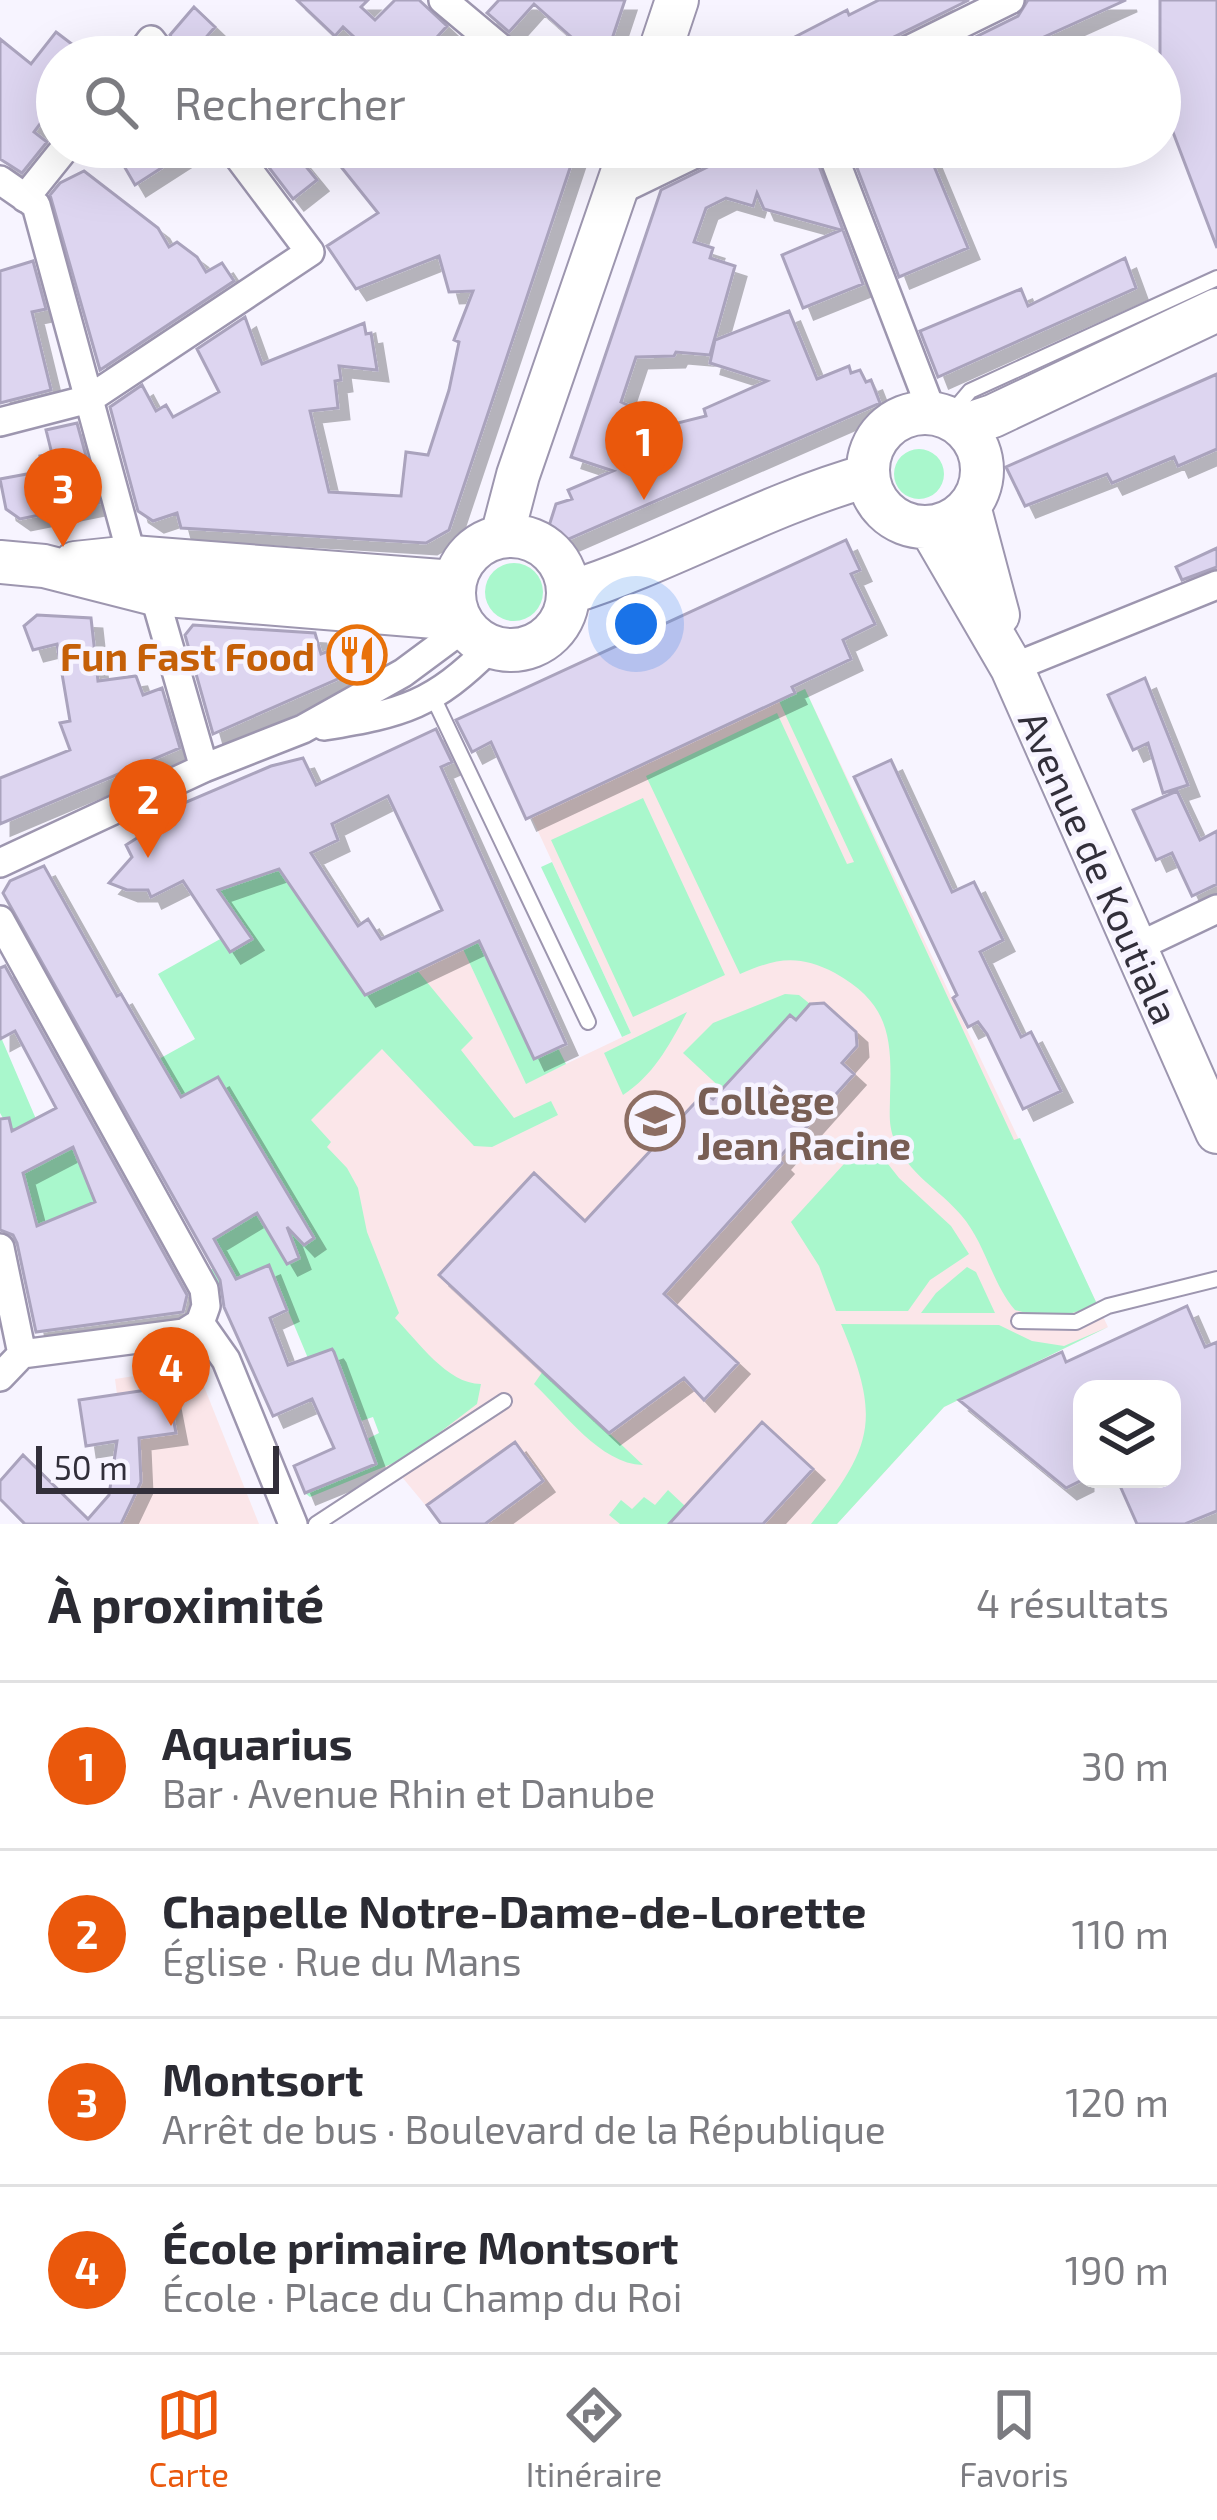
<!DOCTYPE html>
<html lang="fr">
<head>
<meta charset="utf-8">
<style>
	:root { --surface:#fff; --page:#f7f7f7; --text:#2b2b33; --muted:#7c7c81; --line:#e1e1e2; --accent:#ea580c }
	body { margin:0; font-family:"Exo 2",sans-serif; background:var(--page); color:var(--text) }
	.controls { position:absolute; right:36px; bottom:36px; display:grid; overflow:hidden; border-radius:24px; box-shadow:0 12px 48px #0002 }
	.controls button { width:108px; height:108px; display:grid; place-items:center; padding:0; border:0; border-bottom:3px solid var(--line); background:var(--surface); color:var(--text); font:60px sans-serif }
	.scale { position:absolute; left:36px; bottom:30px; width:243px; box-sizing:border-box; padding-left:12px; border:6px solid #322f3a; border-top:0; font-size:33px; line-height:42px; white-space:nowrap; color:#322f3a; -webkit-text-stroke:9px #f7f4ff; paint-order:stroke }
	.you { position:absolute; left:636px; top:624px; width:42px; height:42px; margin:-30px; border:9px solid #fff; border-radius:50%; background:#1a73e8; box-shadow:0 0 0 18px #1a73e833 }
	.badge { display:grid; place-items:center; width:78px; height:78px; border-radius:50%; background:var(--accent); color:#fff; font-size:39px; font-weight:700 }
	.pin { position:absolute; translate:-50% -99px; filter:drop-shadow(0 3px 6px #0008) }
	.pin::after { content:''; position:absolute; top:63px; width:42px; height:36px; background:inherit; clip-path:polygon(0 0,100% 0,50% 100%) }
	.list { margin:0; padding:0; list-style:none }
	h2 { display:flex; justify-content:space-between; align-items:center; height:156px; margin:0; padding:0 48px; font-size:51px }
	h2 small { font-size:39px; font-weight:400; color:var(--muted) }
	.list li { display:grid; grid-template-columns:78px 1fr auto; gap:36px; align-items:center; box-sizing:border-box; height:168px; padding:0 48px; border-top:3px solid var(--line) }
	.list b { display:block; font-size:45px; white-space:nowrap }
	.list p { margin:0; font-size:39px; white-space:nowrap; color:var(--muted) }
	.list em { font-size:39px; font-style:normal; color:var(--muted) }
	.icon { flex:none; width:66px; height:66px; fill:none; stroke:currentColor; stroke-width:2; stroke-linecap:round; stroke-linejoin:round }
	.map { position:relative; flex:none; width:1217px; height:1524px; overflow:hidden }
	.search { position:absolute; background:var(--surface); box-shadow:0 12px 48px #0002; left:36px; right:36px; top:36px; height:132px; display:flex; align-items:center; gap:30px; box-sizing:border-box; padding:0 42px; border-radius:66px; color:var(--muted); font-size:45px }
	.sheet { height:828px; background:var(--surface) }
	nav { display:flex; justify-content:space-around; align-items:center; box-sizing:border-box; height:168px; border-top:3px solid var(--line); background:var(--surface); font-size:33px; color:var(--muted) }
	nav a { display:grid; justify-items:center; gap:6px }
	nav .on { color:var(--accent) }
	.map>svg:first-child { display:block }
	.education { fill:#fbe6e9 }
	.green { fill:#a9f7cc }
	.building { fill:#ddd5f0; stroke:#aaa3bd; stroke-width:3; fill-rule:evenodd; filter:url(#shadow) }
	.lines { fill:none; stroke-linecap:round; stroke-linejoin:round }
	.lane-casing { stroke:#9d96af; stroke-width:18 }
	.street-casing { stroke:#9d96af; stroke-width:32 }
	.primary-casing { stroke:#9d96af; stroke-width:46 }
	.lane { stroke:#fff; stroke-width:14 }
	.street { stroke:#fff; stroke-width:27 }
	.primary { stroke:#fff; stroke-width:42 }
	.labels { text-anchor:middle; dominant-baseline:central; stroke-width:9; stroke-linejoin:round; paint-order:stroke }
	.food-label { font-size:39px; font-weight:bold; fill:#c56008; stroke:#f7f4ff; text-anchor:end }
	.street-label { font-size:39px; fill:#322f3a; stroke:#f7f4ff }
	.education-label { font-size:39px; font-weight:bold; fill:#785e54; stroke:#f7f4ff; text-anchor:start }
</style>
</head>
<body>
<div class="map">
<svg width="1217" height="1524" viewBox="0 0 1217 1524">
	<defs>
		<filter id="shadow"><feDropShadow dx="11" dy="11" stdDeviation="0" flood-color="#0004"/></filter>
	</defs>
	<rect width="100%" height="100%" fill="#f7f4ff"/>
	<path class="education" d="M805 689 1108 1327 944 1407 837 1524H441L397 1471 376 1464 403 1453 384 1317 287 1104 371 992 463 949 526 1083 631 1033 531 816Z
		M180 1369 203 1384 259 1524H100L125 1458 115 1379Z"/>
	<path class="green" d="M894 474a25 25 0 1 1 50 0a25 25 0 1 1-50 0Z
		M485 592a29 29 0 1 1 58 0a29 29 0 1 1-58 0Z
		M805 689 1014 1140 1020 1138 1097 1304C1070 1317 1044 1319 1015 1310 991 1282 986 1244 961 1215 939 1189 908 1174 895 1141 888 1126 890 1113 890 1096 892 1038 890 1004 835 973 798 954 777 958 740 974L646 776 777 713 847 864 854 862 779 701Z
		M643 798 725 975 633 1017 551 840Z
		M249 824 365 995 417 970 473 1038 461 1050 514 1118 551 1101 558 1115 492 1147 474 1146 382 1049 311 1120 331 1142 327 1147 347 1168 358 1188 367 1232 399 1313 395 1318C418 1341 447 1384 481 1384L477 1404 406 1458 310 1497 305 1493 375 1464 367 1439 379 1433 373 1417 361 1421 338 1364 315 1375 269 1265 218 1287 210 1270 226 1261 214 1239 238 1183 270 1236 302 1218 248 1130 181 1097 159 1059 195 1039 158 974 222 938 231 952 252 940 201 872Z
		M552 862 631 1033 622 1037 541 867Z
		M479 941 534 1059 558 1048 566 1064 526 1084 463 949Z
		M785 994 799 995 810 1004 796 1020 790 1015 726 1085 740 1106 683 1053 713 1023Z
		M687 1012C670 1044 654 1075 623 1095L604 1053Z
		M0 1035 36 1119 11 1132 0 1113Z
		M98 1134 97 1182 91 1192 117 1246 63 1216 37 1226 29 1194 8 1181Z
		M873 1145 899 1178 951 1226 969 1254 930 1280 908 1311H836L819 1266 791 1222 854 1153Z
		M967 1267 976 1272 995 1313H921L936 1293Z
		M841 1324 999 1325 1032 1341 1064 1346 1108 1327 944 1407 837 1524H811C874 1446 881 1418 841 1324Z
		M543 1371 643 1465C600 1464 564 1412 534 1384Z
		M668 1490 685 1506 669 1524H620L609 1515 621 1500 632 1509 644 1497 655 1505Z"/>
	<path class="building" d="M297 0H368L361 7 375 20 395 0H419L447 26 419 57H376L343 27 335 36Z
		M499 0H625L606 57H594L534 4 509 32 487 13Z
		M879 0H969L886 41 876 57H756L847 10 849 15Z
		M1028 0H1126L1044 37 1052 57H935L1018 16Z
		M1160 0H1217V248L1160 98Z
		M194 7 215 27 189 57H182L170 35Z
		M56 32 81 51 76 57H57V101L34 132 47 142 22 173 0 159V39L31 64Z
		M113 147H194L135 185Z
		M290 147 317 180 293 199 267 165Z
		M361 147H385L392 159 421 147H452L456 156 475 147H577L449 530 426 543 181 528 177 513 153 521 138 511 110 407 142 385 156 411 166 405 173 417 219 392 197 349 245 317 262 364 364 323 366 334 371 333 377 370 339 366 341 380 335 381 338 408 310 411 329 492 401 496 406 452 428 455 449 390 459 342 454 340 473 291 449 292 439 256 356 289 327 246 378 213 338 163Z
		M739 147H812L863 284 803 308 782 255 841 230 764 209 757 193 753 206 726 198 706 208 694 242 713 248 710 258 735 266 710 355 676 352 674 356 636 357 621 402 634 408 626 436 706 416 704 409 767 381 710 363 715 340 789 311 817 379 849 366 851 373 860 370 866 382 871 380 880 403 541 551 556 504 572 499 568 490 613 471 571 457 661 190 740 151Z
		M849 147H926L968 248 899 277Z
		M84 171 158 228 169 247 177 242 197 257 206 272 222 263 234 281 100 370 50 195 60 183Z
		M1125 258 1136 288 938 377 920 331 1021 289 1028 306Z
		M33 261 46 309 32 312 51 390 0 403V271Z
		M1217 374V449L1178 466 1174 457 1112 483 1107 474 1025 506 1006 467Z
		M77 423 99 503 20 519 6 509 0 479 43 471 40 456 52 454 46 430Z
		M846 540 860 570 851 574 875 624 843 640 851 659 792 687 795 693 526 819 491 742 472 752 456 720Z
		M1217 548V567L1182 580 1176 567Z
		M37 615 91 618 98 681 136 676 143 695 162 688 180 748 0 824V778L70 750 60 723 70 721 57 644 33 650 24 626Z
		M193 625 315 633 321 654 365 637 374 663 213 734 185 635Z
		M1145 678 1188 785 1163 793 1148 743 1133 750 1108 695Z
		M436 729 452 762 441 767 566 1044 534 1059 479 941 365 995 279 869 218 890 252 939 230 952 183 881 151 897 148 890H127L109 883 132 857 126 845 173 815 170 809 271 766 303 758 316 785ZM388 796 442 910 381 939 368 919 358 926 311 853 338 840 332 824Z
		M891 760 952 892 974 882 1003 940 980 952 1021 1037 1031 1032 1061 1091 1023 1109 987 1034 978 1022 968 1027 953 998 957 995 854 777Z
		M1177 791 1200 840 1217 831V884L1192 896 1172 853 1156 860 1133 810Z
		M44 866 117 996 121 994 181 1097 218 1077 314 1238 304 1245 287 1227 299 1258 287 1264 257 1213 214 1239 236 1279 269 1265 287 1310 270 1318 288 1365 332 1349 334 1352 376 1464 305 1493 294 1466 334 1448 312 1399 273 1416 224 1307 220 1280 3 893 10 881Z
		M5 966 187 1295 183 1312 36 1332 17 1243 13 1235 0 1230V1119L9 1118 12 1131 56 1108 15 1031 0 1039V968ZM73 1147 95 1202 37 1226 23 1173Z
		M824 1003 856 1032 857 1046 842 1063 854 1074 778 1159 782 1163 664 1294 738 1363 704 1400 684 1378 609 1433 439 1275 534 1173 585 1221 705 1092 713 1099 790 1015 796 1020 810 1004Z
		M1187 1306 1205 1347 1217 1342V1511L1185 1524H1137L1117 1479H1172V1389H1082V1480L1066 1488 959 1400 1062 1352 1066 1362Z
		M167 1387 176 1433 139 1438 141 1482 121 1524H25L0 1499V1481L23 1455 88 1519 109 1495 117 1441 86 1446 79 1400Z
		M762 1422 813 1469 763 1524H669Z
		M515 1442 543 1481 485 1524H441L427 1505Z"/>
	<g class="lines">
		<defs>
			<path id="lane" d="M948 417 970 391 1217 278
				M433 697 588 1022
				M1019 1321 1076 1322 1108 1306 1217 1279
				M316 1524 504 1401"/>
			<path id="street" d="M443 0 511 57
				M138 57 151 40 164 57
				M894 57 1010 0
				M830 147 932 412
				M0 180 36 205 132 557
				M618 191 709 147
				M25 198 66 147
				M0 422 89 399 310 252 231 147
				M154 594 204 768
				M1012 668 1217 585
				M324 726C404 713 433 705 491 647
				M0 863 204 768 303 729 403 673 465 627
				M0 920 204 1289 206 1306 200 1323
				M1135 948 1217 909
				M0 1248 22 1354
				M200 1323 226 1360 293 1524
				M0 1377 22 1354 184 1333 200 1323"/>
			<path id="primary" d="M658 57 677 0
				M868 470a57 57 0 1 1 114 0a57 57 0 1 1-114 0Z
				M963 426 993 416 1217 310
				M969 506 998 615
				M930 527 1012 668 1217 1132
				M502 536 518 475 631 147
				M454 593a57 57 0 1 1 114 0a57 57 0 1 1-114 0Z
				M0 562 44 566 154 594 459 619
				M75 563 132 557 454 582
				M568 593C670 561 764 505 867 476"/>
		</defs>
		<use href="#lane" class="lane-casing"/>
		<use href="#street" class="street-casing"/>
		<use href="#primary" class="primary-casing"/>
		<use href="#lane" class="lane"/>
		<use href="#street" class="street"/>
		<use href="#primary" class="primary"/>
	</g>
	<defs>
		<symbol id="restaurant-ring" viewBox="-11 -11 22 22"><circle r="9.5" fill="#f7f4ff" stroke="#e8710a" stroke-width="1.5"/><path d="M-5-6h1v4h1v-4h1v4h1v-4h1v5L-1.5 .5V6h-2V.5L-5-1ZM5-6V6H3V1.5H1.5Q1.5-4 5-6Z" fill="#e8710a"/></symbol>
		<symbol id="school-ring" viewBox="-11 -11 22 22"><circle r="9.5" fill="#f7f4ff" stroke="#8d6e63" stroke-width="1.5"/><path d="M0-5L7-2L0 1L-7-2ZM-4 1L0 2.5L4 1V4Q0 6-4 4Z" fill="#8d6e63"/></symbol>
	</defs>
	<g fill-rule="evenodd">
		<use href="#restaurant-ring" x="324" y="622" width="66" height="66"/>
		<use href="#school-ring" x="622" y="1088" width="66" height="66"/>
	</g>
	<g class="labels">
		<g class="food-label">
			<text x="315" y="655">Fun Fast Food</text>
		</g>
		<g class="street-label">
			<text transform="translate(1100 867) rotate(66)">Avenue de Koutiala</text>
		</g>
		<g class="education-label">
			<text x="697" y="1099">Collège<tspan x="697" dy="45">Jean Racine</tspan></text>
		</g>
	</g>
</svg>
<div class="controls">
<button><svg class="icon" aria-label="layers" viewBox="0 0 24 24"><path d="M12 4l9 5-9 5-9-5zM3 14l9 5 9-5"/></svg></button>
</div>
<div class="scale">50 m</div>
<div class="you"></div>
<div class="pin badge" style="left:644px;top:500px">1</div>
<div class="pin badge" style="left:148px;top:858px">2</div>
<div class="pin badge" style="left:63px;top:547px">3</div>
<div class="pin badge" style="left:171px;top:1426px">4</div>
<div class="search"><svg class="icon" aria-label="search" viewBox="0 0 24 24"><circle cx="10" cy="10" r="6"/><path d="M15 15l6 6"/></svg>Rechercher</div>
</div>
<section class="sheet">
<h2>À proximité<small>4 résultats</small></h2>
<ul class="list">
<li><span class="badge">1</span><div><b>Aquarius</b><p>Bar · Avenue Rhin et Danube</p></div><em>30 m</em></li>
<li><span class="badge">2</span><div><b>Chapelle Notre-Dame-de-Lorette</b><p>Église · Rue du Mans</p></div><em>110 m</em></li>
<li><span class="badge">3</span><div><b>Montsort</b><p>Arrêt de bus · Boulevard de la République</p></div><em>120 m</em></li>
<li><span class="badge">4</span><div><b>École primaire Montsort</b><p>École · Place du Champ du Roi</p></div><em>190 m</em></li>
</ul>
</section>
<nav>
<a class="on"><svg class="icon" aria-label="map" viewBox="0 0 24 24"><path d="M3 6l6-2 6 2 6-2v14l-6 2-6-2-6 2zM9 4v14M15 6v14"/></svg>Carte</a>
<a><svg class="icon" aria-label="directions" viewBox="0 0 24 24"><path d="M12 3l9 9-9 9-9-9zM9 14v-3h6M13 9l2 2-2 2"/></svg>Itinéraire</a>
<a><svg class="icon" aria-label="saved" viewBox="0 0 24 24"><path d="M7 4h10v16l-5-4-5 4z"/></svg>Favoris</a>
</nav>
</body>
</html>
